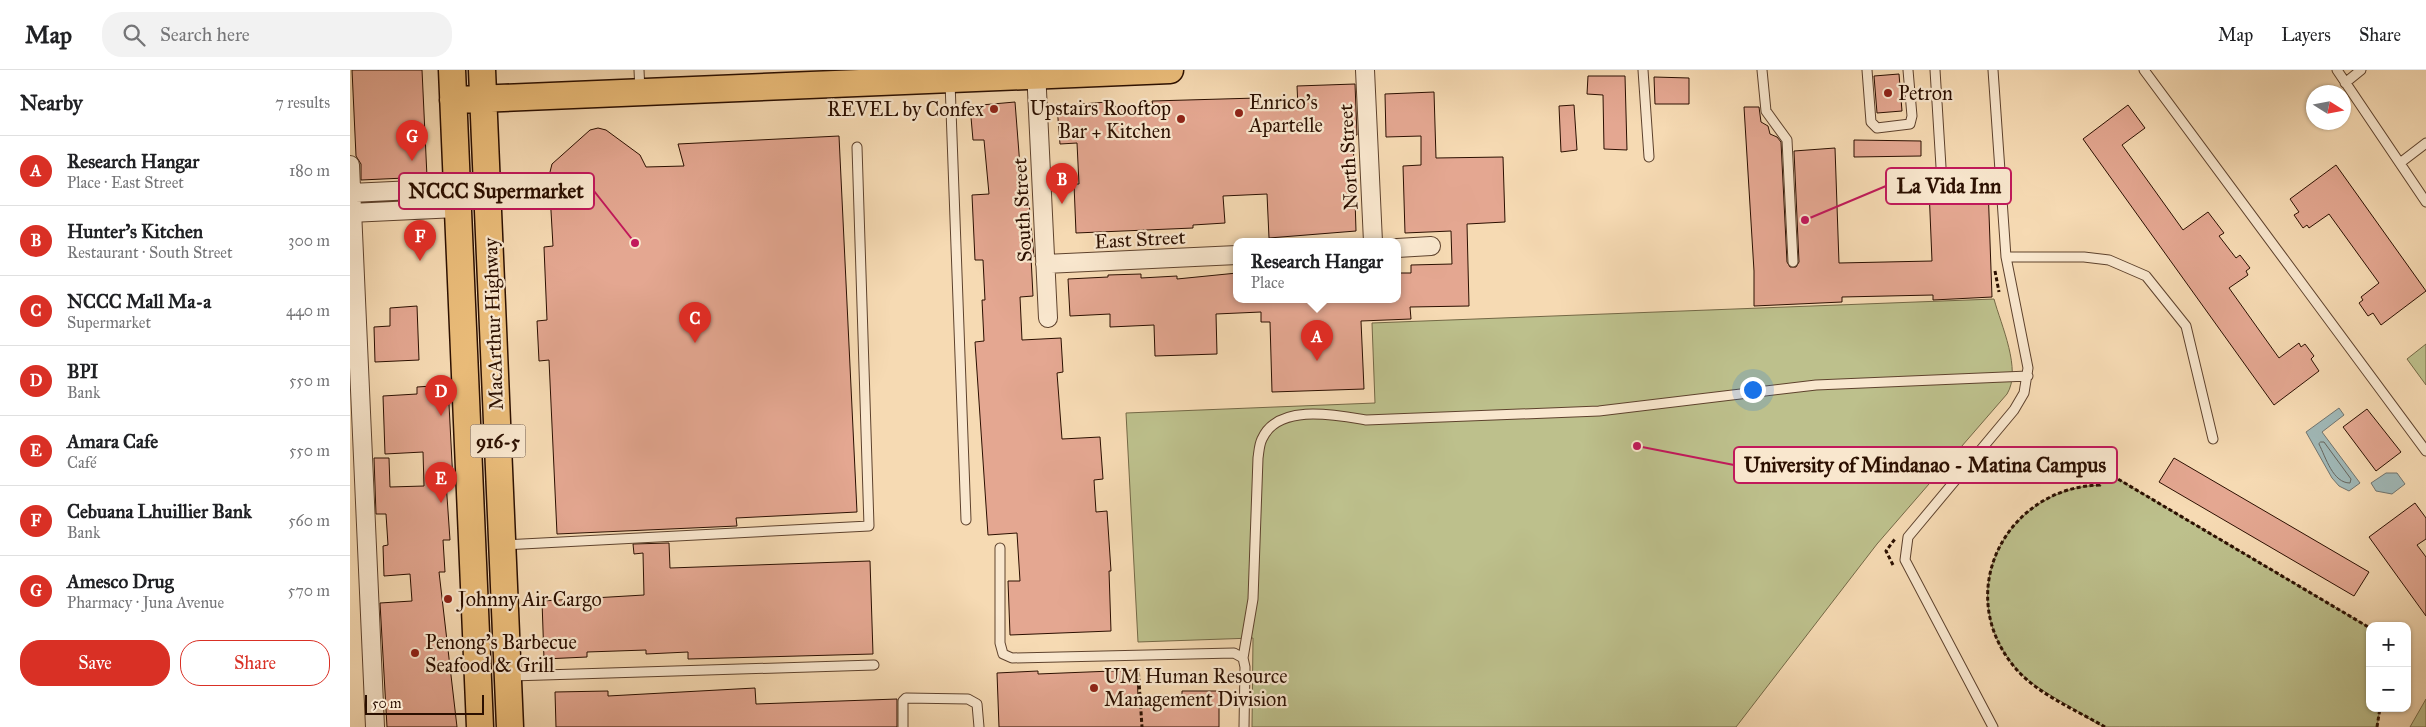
<!DOCTYPE html>
<html lang="en">
<head>
<meta charset="utf-8">
<style>
	:root { --surface:#fff; --page:#f2f2f2; --text:#202124; --muted:#757577; --line:#e0e0e0; --accent:#d93025 }
	body { margin:0; font-family:"IM FELL Great Primer",serif; background:var(--page); color:var(--text) }
	.controls { position:absolute; right:15px; bottom:15px; display:grid; overflow:hidden; border-radius:10px; box-shadow:0 1px 4px #0004 }
	.controls button { width:45px; height:45px; display:grid; place-items:center; padding:0; border:0; border-bottom:1px solid var(--line); background:var(--surface); color:var(--text); font:25px sans-serif }
	.compass { position:absolute; left:1956px; top:15px; width:45px; height:45px; border-radius:50%; background:var(--surface); box-shadow:0 1px 4px #0004; rotate:101deg }
	.scale { position:absolute; left:15px; bottom:12px; width:119px; box-sizing:border-box; padding-left:5px; border:2px solid #2b0f00; border-top:0; font-size:14px; line-height:18px; white-space:nowrap; color:#2b0f00; -webkit-text-stroke:4px #f9e7ce; paint-order:stroke }
	.you { position:absolute; left:1402px; top:319px; width:18px; height:18px; margin:-12px; border:4px solid #fff; border-radius:50%; background:#1a73e8; box-shadow:0 0 0 8px #1a73e833 }
	.badge { display:grid; place-items:center; width:32px; height:32px; border-radius:50%; background:var(--accent); color:#fff; font-size:16px; font-weight:700 }
	.pin { position:absolute; translate:-50% -41px; filter:drop-shadow(0 1px 2px #0008) }
	.pin::after { content:''; position:absolute; top:26px; width:18px; height:15px; background:inherit; clip-path:polygon(0 0,100% 0,50% 100%) }
	.popup { position:absolute; left:883px; top:168px; width:168px; height:65px; box-sizing:border-box; display:grid; place-content:center; border-radius:10px; background:var(--surface); filter:drop-shadow(0 1px 4px #0005); font-size:16px; white-space:nowrap; color:var(--muted) }
	.popup b { font-size:19px; color:var(--text) }
	.popup::after { content:''; position:absolute; left:50%; top:100%; margin-left:-10px; border:10px solid transparent; border-top-color:var(--surface) }
	.list { margin:0; padding:0; list-style:none }
	h2 { display:flex; justify-content:space-between; align-items:center; height:65px; margin:0; padding:0 20px; font-size:21px }
	h2 small { font-size:16px; font-weight:400; color:var(--muted) }
	.list li { display:grid; grid-template-columns:32px 1fr auto; gap:15px; align-items:center; box-sizing:border-box; height:70px; padding:0 20px; border-top:1px solid var(--line) }
	.list b { display:block; font-size:19px; white-space:nowrap }
	.list p { margin:0; font-size:16px; white-space:nowrap; color:var(--muted) }
	.list em { font-size:16px; font-style:normal; color:var(--muted) }
	.actions { display:flex; gap:10px; padding:15px 20px }
	.actions a { flex:1; padding:11px 0; border:1px solid var(--accent); border-radius:20px; text-align:center; font-size:18px; color:var(--accent) }
	.actions .main { background:var(--accent); color:#fff }
	.icon { flex:none; width:28px; height:28px; fill:none; stroke:currentColor; stroke-width:2; stroke-linecap:round; stroke-linejoin:round }
	.map { position:relative; flex:none; width:2076px; height:657px; overflow:hidden }
	header { display:flex; align-items:center; gap:30px; box-sizing:border-box; height:70px; padding:0 25px; background:var(--surface); border-bottom:1px solid var(--line) }
	header strong { font-size:24px }
	nav { display:flex; gap:28px; margin-inline-start:auto; font-size:18px }
	.search { width:350px; height:45px; background:var(--page); display:flex; align-items:center; gap:12px; box-sizing:border-box; padding:0 18px; border-radius:20px; color:var(--muted); font-size:19px }
	main { display:flex }
	aside { flex:1; background:var(--surface) }
	.map>svg:first-child { display:block }
	.green { fill:#bdc08c; stroke:#746846 }
	.water { fill:#a0b8b7; stroke:#71746e }
	.lines { fill:none; stroke-linecap:round; stroke-linejoin:round }
	.shore { stroke:#66645c; stroke-width:1 }
	.building { fill:#e4a791; stroke:#2b0f00 }
	.lane-casing { stroke:#5e422d; stroke-width:11 }
	.street-casing { stroke:#5e422d; stroke-width:20 }
	.primary-casing { stroke:#2b0f00; stroke-width:29 }
	.path { stroke:#2b0f00; stroke-width:3; stroke-dasharray:4 2.5; stroke-linecap:butt }
	.lane { stroke:#f9e7ce; stroke-width:9 }
	.street { stroke:#f9e7ce; stroke-width:18 }
	.primary { stroke:#ebbd7a; stroke-width:26 }
	.poi-dot { fill:#8f2418; stroke:#f9e7ce; stroke-width:2 }
	.labels { text-anchor:middle; dominant-baseline:central; stroke-width:4.5; stroke-linejoin:round; paint-order:stroke }
	.shield { fill:#f9e7ce; stroke:#69503e; stroke-width:1 }
	.shield-label { font-size:19px; font-weight:bold; fill:#2b0f00 }
	.poi-label { font-size:20px; fill:#2b0f00; stroke:#f9e7ce; text-anchor:start }
	.street-label { font-size:20px; fill:#2b0f00; stroke:#f9e7ce }
	.leader { fill:none; stroke:#c2185b; stroke-width:2 }
	.callout-dot { fill:#c2185b; stroke:#f9e7ce; stroke-width:2 }
	.callout { fill:#f9e7ce; stroke:#c2185b; stroke-width:2 }
	.callout-label { font-size:21px; text-anchor:middle; font-weight:bold; fill:#2b0f00 }
</style>
</head>
<body>
<header>
<strong>Map</strong>
<div class="search"><svg class="icon" aria-label="search" viewBox="0 0 24 24"><circle cx="10" cy="10" r="6"/><path d="M15 15l6 6"/></svg>Search here</div>
<nav><a>Map</a><a>Layers</a><a>Share</a></nav>
</header>
<main>
<aside>
<h2>Nearby<small>7 results</small></h2>
<ul class="list">
<li><span class="badge">A</span><div><b>Research Hangar</b><p>Place · East Street</p></div><em>180 m</em></li>
<li><span class="badge">B</span><div><b>Hunter's Kitchen</b><p>Restaurant · South Street</p></div><em>300 m</em></li>
<li><span class="badge">C</span><div><b>NCCC Mall Ma-a</b><p>Supermarket</p></div><em>440 m</em></li>
<li><span class="badge">D</span><div><b>BPI</b><p>Bank</p></div><em>550 m</em></li>
<li><span class="badge">E</span><div><b>Amara Cafe</b><p>Café</p></div><em>550 m</em></li>
<li><span class="badge">F</span><div><b>Cebuana Lhuillier Bank</b><p>Bank</p></div><em>560 m</em></li>
<li><span class="badge">G</span><div><b>Amesco Drug</b><p>Pharmacy · Juna Avenue</p></div><em>570 m</em></li>
</ul>
<div class="actions"><a class="main">Save</a><a>Share</a></div>
</aside>
<div class="map">
<svg width="2076" height="657" viewBox="0 0 2076 657">
	<rect width="100%" height="100%" fill="#f6dab3"/>
	<filter id="stains"><feTurbulence type="fractalNoise" baseFrequency=".004" numOctaves="4"/><feColorMatrix values="0 0 0 0 .2 0 0 0 0 .09 0 0 0 0 .02 0 0 0 .5 -.17"/></filter>
	<radialGradient id="worn" r=".72"><stop offset=".6" stop-color="#630" stop-opacity="0"/><stop offset="1" stop-color="#630" stop-opacity=".3"/></radialGradient>
	<path class="green" d="M1644 229C1651 255 1672 300 1657 324L1527 474 1386 657H902L903 568 788 572 776 343 1025 333 1022 253Z
		M2076 274V315L2057 289Z
		M1756 402 2020 558V638H2030L2027 657C1960 657 1894 657 1827 657 1811 657 1768 657 1755 657 1743 653 1730 642 1719 636 1697 623 1675 612 1660 591 1604 516 1660 418 1750 415Z
		M2076 629V657H2060Z"/>
	<path class="water" d="M1989 338 1994 345 1972 362 2010 413 1999 421 1989 416 1982 408 1956 362Z
		M2036 403H2047L2055 414 2042 424 2026 421 2021 413Z"/>
	<g class="lines">
		<path class="shore" d="M1971 372H1974L2001 409 2000 413C1983 413 1976 388 1969 374Z"/>
	</g>
	<path class="building" d="M2 0H72L77 107 11 110V94L6 86Z
		M1549 4 1552 41 1527 43 1524 6Z
		M1238 6H1275L1277 80 1254 79 1253 25 1237 24Z
		M1304 7 1339 8V34H1305Z
		M1005 14 1007 65H1003L1006 161 919 168 917 124 873 126 875 153 843 155V158L726 163 724 114H729L727 73 710 74 707 36 757 32V37L803 35 802 31 907 28V38L948 37 947 16Z
		M1084 22 1086 88 1153 87 1155 152 1117 154 1119 236 1060 237 1061 249 1011 251 1014 319 922 322 920 252H911V242L866 244 867 284 805 286 804 255 760 257V244L720 246 718 209 758 207V205L791 204V208L827 206V209L887 203V230H1047V203H1061V195L1102 194 1101 161 1055 163 1053 96 1071 95V66L1036 67 1035 24Z
		M665 32 672 122H678L684 187H681L683 226 670 227 672 270 711 268 713 302 707 303 712 369 750 367 753 409 744 410 746 442 757 441 761 501H759L761 561 660 565 658 511H670L667 463 638 465 625 272 634 271 632 230H635L633 190H625L622 125 639 124 634 70H623L620 36Z
		M1224 35 1227 80 1211 82 1209 36Z
		M1778 35 1795 58 1772 75 1833 160 1858 142 1874 163 1869 166 1886 188 1890 185 1900 198 1896 201 1898 205 1879 218 1929 288 1949 273 1951 277 1955 274 1964 286 1961 289 1969 301 1924 335 1733 69Z
		M1394 37H1409L1411 52 1418 56 1420 64 1427 67 1431 72 1437 192 1440 197H1446L1449 192 1444 81 1485 78 1489 193 1582 191 1579 119 1638 116 1642 227 1583 230V225L1492 227V232L1404 236V201Z
		M248 58 256 60 290 85 296 97 334 96 328 74 489 66 507 442 386 448 387 456 207 464 199 290 189 291 187 251 197 250 194 177 203 176 199 106 202 94 240 60Z
		M1504 70 1571 71V86L1504 87Z
		M1986 95 2076 221 2031 255 2023 243 2018 246 2009 233 2013 230 2011 227 2029 213 1979 144 1959 158 1957 155 1953 158 1944 145 1949 142 1940 129Z
		M67 236 69 290 25 292 24 257 40 256V238Z
		M98 315 103 412H96L100 470H93L95 502H89L107 657H37L30 533 62 531 60 504 34 506 33 476 38 475 36 444H26L24 388H39L40 417 74 416 73 382 35 384 33 326 67 324V317Z
		M2017 339 2051 382 2026 401 1993 357Z
		M1824 388 2019 502 2004 526 1809 412Z
		M2065 433 2076 448V469L2067 475 2076 487V546L2019 467Z
		M319 473 320 498 520 491 523 584 338 589V582L296 584V580L237 582V587L194 589 192 531 294 525 293 483 284 484 283 474Z
		M787 600 788 628 832 626V621H869V657H649L647 603 688 601V604Z
		M405 618 406 634 547 629V657H206L205 622 258 621V626Z"/>
	<g class="lines">
		<defs>
			<path id="lane" d="M289 0 290 21
				M1293 0 1299 87
				M1412 0 1416 41 1437 70 1443 192
				M1517 0 1521 52 1527 58 1560 54 1562 46 1558 0
				M1585 0 1592 113
				M1794 0 2076 381
				M1987 0 2076 132
				M600 12 616 450
				M1995 13 2011 0
				M2050 93 2076 73
				M1656 187H1734L1759 190 1796 206 1836 256 1863 369
				M153 475 519 456 507 77
				M650 478V573L653 584 662 588 884 583 893 588 895 597 894 657
				M893 588 903 529 908 388C909 382 909 375 912 369 928 333 986 345 1016 350L1249 341 1466 315 1678 306
				M161 606 524 595
				M553 657V631L556 628 618 629 627 634 629 657
				M1643 657 1555 490 1558 467 1664 340 1674 323 1678 298 1656 187 1643 0"/>
			<path id="street" d="M686 0 698 248
				M1015 0 1023 172
				M0 95 25 657
				M0 123 107 118
				M0 143 107 138
				M1047 178 1081 176
				M695 194 887 185"/>
			<path id="primary" d="M102 0 130 657
				M132 0 160 657
				M103 30 820 0"/>
		</defs>
		<use href="#lane" class="lane-casing"/>
		<use href="#street" class="street-casing"/>
		<use href="#primary" class="primary-casing"/>
		<path class="path" d="M1645 201 1649 222
			M1543 495 1536 481 1545 469
			M788 596 792 657
			M1755 657C1723 638 1681 622 1659 590 1605 515 1660 417 1750 415L1756 402 2020 558
			M2027 657 2030 638"/>
		<use href="#lane" class="lane"/>
		<use href="#street" class="street"/>
		<use href="#primary" class="primary"/>
	</g>
	<g class="poi-dot">
		<circle cx="1538" cy="23" r="5"/>
		<circle cx="644" cy="39" r="5"/>
		<circle cx="889" cy="43" r="5"/>
		<circle cx="831" cy="49" r="5"/>
		<circle cx="98" cy="529" r="5"/>
		<circle cx="65" cy="583" r="5"/>
		<circle cx="744" cy="618" r="5"/>
	</g>
	<g class="labels">
		<rect class="shield" x="120.5" y="354.5" width="55" height="33" rx="4"/>
		<g class="shield-label">
			<text x="148" y="371">916-5</text>
		</g>
		<g class="poi-label">
			<text x="1548" y="23">Petron</text>
			<text x="899" y="32">Enrico's<tspan x="899" dy="23">Apartelle</tspan></text>
			<text x="821" y="38" text-anchor="end">Upstairs Rooftop<tspan x="821" dy="23">Bar + Kitchen</tspan></text>
			<text x="634" y="39" text-anchor="end">REVEL by Confex</text>
			<text x="108" y="529">Johnny Air Cargo</text>
			<text x="75" y="572">Penong's Barbecue<tspan x="75" dy="23">Seafood &amp; Grill</tspan></text>
			<text x="754" y="606">UM Human Resource<tspan x="754" dy="23">Management Division</tspan></text>
		</g>
		<g class="street-label">
			<text transform="translate(998 87) rotate(-93)">North Street</text>
			<text transform="translate(672 140) rotate(-93)">South Street</text>
			<text transform="translate(790 169) rotate(-3)">East Street</text>
			<text transform="translate(143 254) rotate(-92)">MacArthur Highway</text>
		</g>
	</g>
	<path class="leader" d="M1455 150L1536 116M285 173L244 121M1287 376L1384 395"/>
	<g class="callout-dot">
		<circle cx="1455" cy="150" r="5"/>
		<circle cx="285" cy="173" r="5"/>
		<circle cx="1287" cy="376" r="5"/>
	</g>
	<g class="callout">
		<rect x="1536" y="98" width="125" height="36" rx="5"/>
		<rect x="49" y="103" width="195" height="36" rx="5"/>
		<rect x="1384" y="377" width="383" height="36" rx="5"/>
	</g>
	<g class="callout-label">
		<text x="1599" y="123">La Vida Inn</text>
		<text x="146" y="128">NCCC Supermarket</text>
		<text x="1575" y="402">University of Mindanao - Matina Campus</text>
	</g>
	<rect width="100%" height="100%" filter="url(#stains)"/>
	<rect width="100%" height="100%" fill="url(#worn)"/>
</svg>
<div class="controls">
<button>+</button>
<button>−</button>
</div>
<svg class="compass" viewBox="-18 -18 36 36"><path d="M0-13l5 13h-10z" fill="#e53935"/><path d="M0 13l5-13h-10z" fill="#757577"/></svg>
<div class="scale">50 m</div>
<div class="you"></div>
<div class="pin badge" style="left:967px;top:291px">A</div>
<div class="popup"><b>Research Hangar</b>Place</div>
<div class="pin badge" style="left:712px;top:134px">B</div>
<div class="pin badge" style="left:345px;top:273px">C</div>
<div class="pin badge" style="left:91px;top:346px">D</div>
<div class="pin badge" style="left:91px;top:433px">E</div>
<div class="pin badge" style="left:70px;top:191px">F</div>
<div class="pin badge" style="left:62px;top:91px">G</div>
</div>
</main>
</body>
</html>
